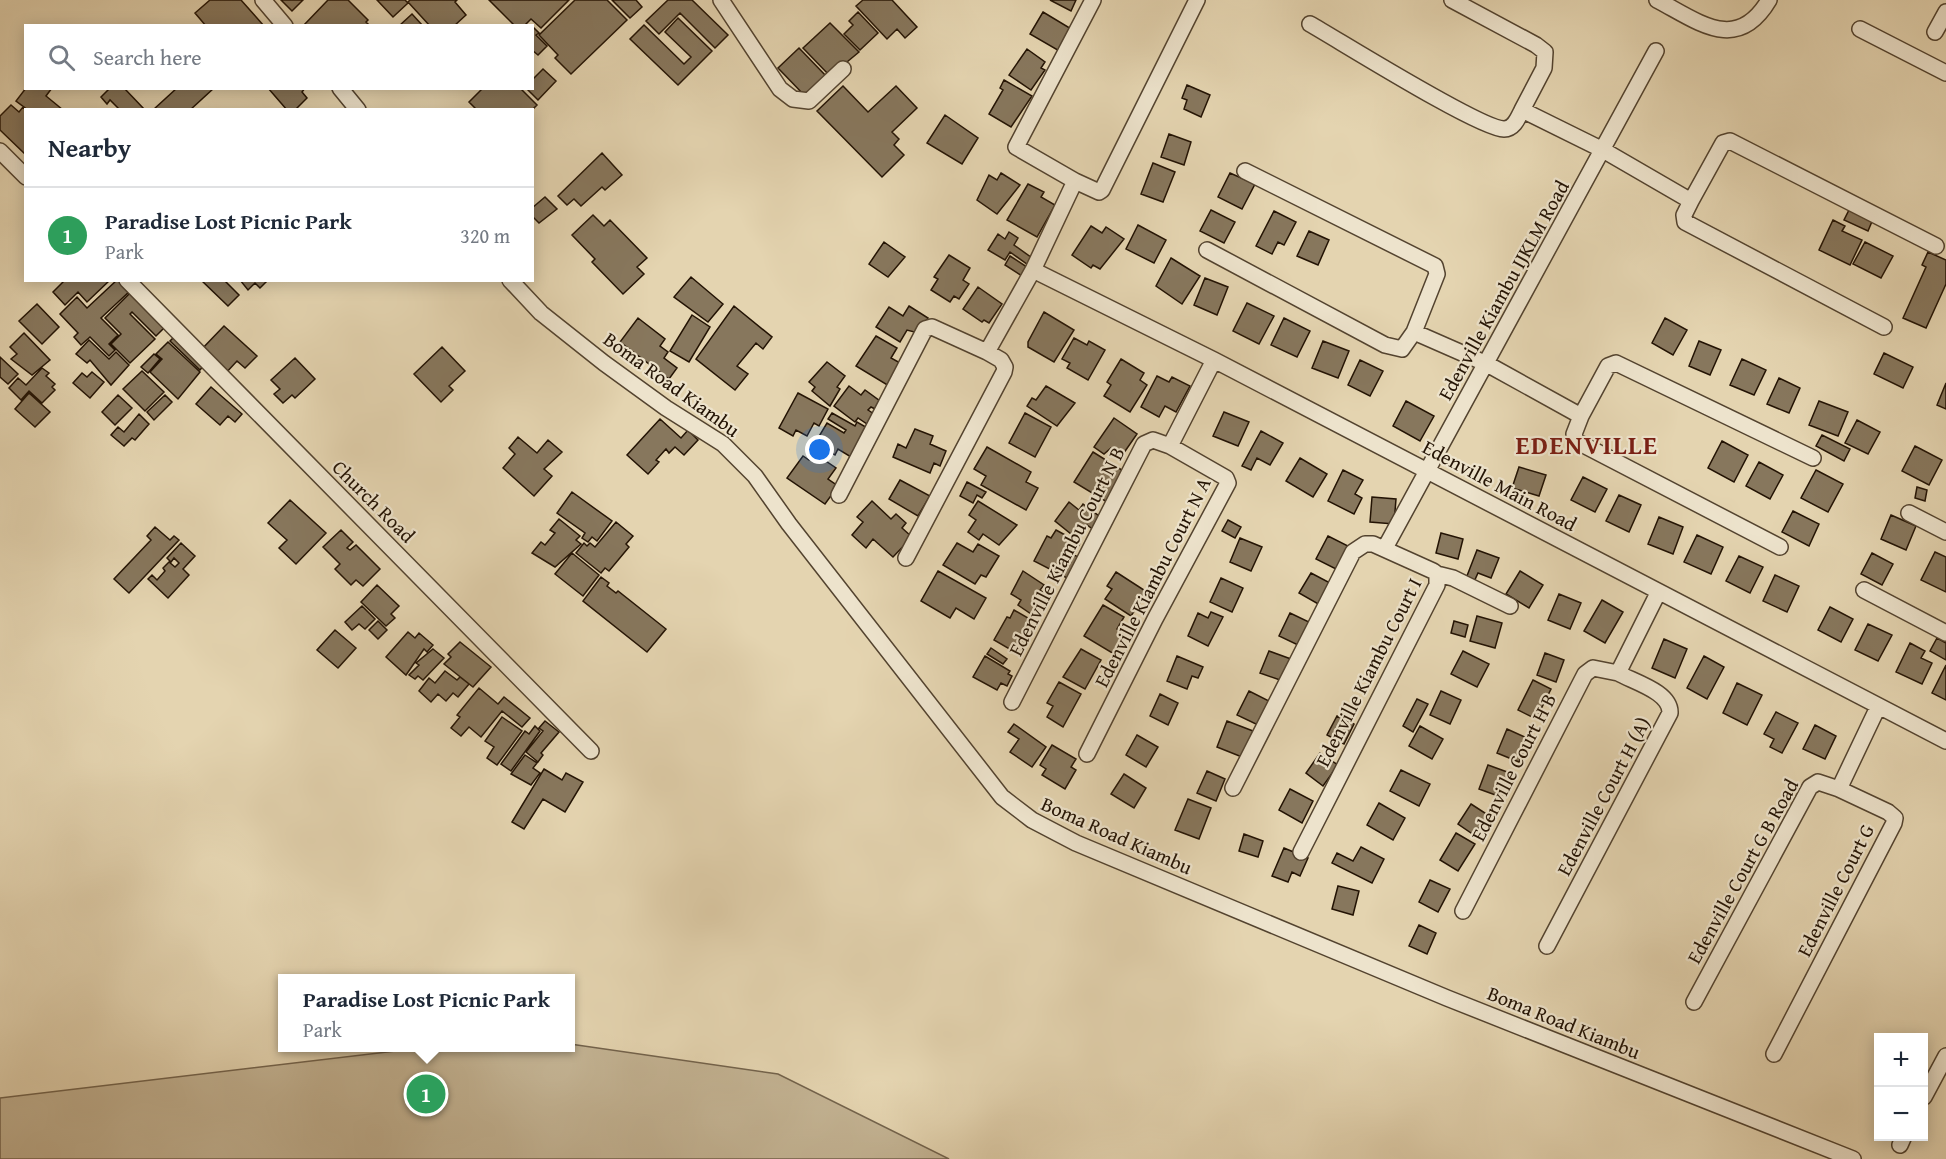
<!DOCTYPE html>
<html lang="en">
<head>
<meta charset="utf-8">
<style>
	:root { --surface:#fff; --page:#f2f2f3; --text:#1f2937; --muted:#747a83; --line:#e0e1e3; --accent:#0f766e }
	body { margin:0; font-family:"Gentium Book Plus",serif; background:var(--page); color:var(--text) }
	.controls { position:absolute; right:18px; bottom:18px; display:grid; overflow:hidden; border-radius:0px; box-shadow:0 3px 15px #0003 }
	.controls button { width:54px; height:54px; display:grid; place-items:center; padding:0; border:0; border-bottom:2px solid var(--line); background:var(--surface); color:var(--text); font:30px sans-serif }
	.you { position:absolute; left:820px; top:450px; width:21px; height:21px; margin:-15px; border:4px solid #fff; border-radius:50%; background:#1a73e8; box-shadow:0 0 0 9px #1a73e833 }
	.badge { display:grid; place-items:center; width:39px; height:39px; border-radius:50%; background:var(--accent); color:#fff; font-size:20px; font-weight:700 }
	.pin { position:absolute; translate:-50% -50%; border:3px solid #fff; box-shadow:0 2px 6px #0006 }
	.popup { position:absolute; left:278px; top:974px; width:297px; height:78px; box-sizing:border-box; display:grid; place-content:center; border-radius:0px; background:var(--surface); filter:drop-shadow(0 2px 4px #0005); font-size:20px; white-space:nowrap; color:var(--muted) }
	.popup b { font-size:22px; color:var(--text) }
	.popup::after { content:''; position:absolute; left:50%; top:100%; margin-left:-12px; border:12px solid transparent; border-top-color:var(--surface) }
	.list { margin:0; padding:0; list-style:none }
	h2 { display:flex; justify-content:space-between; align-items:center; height:78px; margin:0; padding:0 24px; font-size:26px }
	h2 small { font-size:20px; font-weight:400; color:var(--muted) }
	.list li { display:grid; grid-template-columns:39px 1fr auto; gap:18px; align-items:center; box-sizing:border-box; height:96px; padding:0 24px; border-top:2px solid var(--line) }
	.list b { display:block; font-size:22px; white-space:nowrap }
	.list p { margin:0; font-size:20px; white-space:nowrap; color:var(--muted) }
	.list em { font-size:20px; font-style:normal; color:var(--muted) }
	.icon { flex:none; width:33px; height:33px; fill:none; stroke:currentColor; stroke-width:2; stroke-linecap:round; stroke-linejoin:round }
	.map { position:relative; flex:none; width:1946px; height:1159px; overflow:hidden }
	.search { position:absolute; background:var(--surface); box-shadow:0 3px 15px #0003; left:24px; top:24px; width:510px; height:66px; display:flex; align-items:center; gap:15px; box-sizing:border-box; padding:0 21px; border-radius:0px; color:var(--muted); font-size:22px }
	.panel { position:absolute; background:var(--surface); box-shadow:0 3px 15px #0003; left:24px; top:108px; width:510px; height:174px; border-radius:0px }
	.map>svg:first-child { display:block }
	.green { fill:#c3b393; stroke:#73634c; stroke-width:1.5 }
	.building { fill:#87775d; stroke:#231304; stroke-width:1.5 }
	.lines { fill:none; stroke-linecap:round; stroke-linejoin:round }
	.minor-casing { stroke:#53432f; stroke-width:18 }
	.minor { stroke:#ede3cc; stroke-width:15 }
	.labels { text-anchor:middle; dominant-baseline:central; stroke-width:4.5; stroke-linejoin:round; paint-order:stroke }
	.street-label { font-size:20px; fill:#231304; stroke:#ede3cc }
	.district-label { font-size:26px; font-weight:bold; letter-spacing:1.5px; fill:#7a1f14; stroke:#ede3cc }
</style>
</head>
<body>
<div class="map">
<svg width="1946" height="1159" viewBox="0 0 1946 1159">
	<rect width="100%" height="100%" fill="#e4d4b0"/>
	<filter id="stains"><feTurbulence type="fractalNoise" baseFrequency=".00333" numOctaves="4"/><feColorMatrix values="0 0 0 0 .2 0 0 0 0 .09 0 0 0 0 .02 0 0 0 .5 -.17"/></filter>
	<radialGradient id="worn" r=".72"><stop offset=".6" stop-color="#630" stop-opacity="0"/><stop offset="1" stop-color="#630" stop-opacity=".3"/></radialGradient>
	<path class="green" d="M570 1044 778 1074 949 1159H0V1098L421 1048H570Z"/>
	<path class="building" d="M210 0H241L264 26H206L195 13Z
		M281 0H303L292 11Z
		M328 0H348L368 20 366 22 370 26H303Z
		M377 0H405L408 3 393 17Z
		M410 0H457L455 2 466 15 454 26H430L408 2Z
		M489 0H569L541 28 531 19 524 26H515Z
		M575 0H607L627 20 571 74 555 58 558 55 539 35Z
		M612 0H636L642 7 630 18Z
		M668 0H692L728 35 715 48 680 13 659 34 646 21Z
		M863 0H892L917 27 905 38 897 29 887 39 856 6Z
		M1050 0H1076L1071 11Z
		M858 12 878 33 860 50 844 34 853 25 849 21Z
		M1043 12 1073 30 1061 52 1030 34Z
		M412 14 423 26H399Z
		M678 18 712 51 678 85 630 39 644 25 684 64 691 57 665 32Z
		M830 23 859 52 830 76 803 48Z
		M532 26 539 33 536 35 547 46 538 55 532 50Z
		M799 48 827 77 806 97 778 68Z
		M1027 49 1045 62 1041 68 1045 70 1031 90 1009 75Z
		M543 69 556 81 538 100 526 88H532V80Z
		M1004 80 1032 96 1011 127 989 114 1003 90 1000 88Z
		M1187 85 1210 95 1201 117 1184 109 1187 100 1182 98Z
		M843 86 868 112 896 86 917 108 892 132 899 139 894 145 904 155 882 177 817 111Z
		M26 88H52L46 96 63 110H28L16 101Z
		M110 88H124L145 110H120L110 100 107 104 101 97Z
		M177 88H214L190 110H153Z
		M268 88H305L302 92 307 98 295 110H287Z
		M483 88H520L537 105 532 110H477L469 102Z
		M11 105 19 112 23 107 26 110V155L0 130V116Z
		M945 115 978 138 962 164 927 143Z
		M1169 134 1191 142 1184 165 1161 157Z
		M602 153 622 175 605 190 602 187 581 206 574 199 567 205 558 196Z
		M1153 163 1175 172 1163 202 1141 194Z
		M1001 173 1020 185 997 214 977 200 989 175 997 180Z
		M1230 173 1255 184 1242 209 1218 197Z
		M1028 184 1044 192 1041 197 1055 205 1037 237 1007 220Z
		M545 197 557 209 539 223 532 216V208Z
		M1850 208 1873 219 1868 231 1844 220Z
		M1211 210 1235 222 1224 243 1200 231Z
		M1274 211 1296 222 1284 245 1278 242 1272 254 1256 246Z
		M593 215 604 226 610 220 647 258 637 267 644 274 623 294 592 262 595 259 572 235Z
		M1833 220 1845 226 1842 231 1862 240 1850 265 1819 250Z
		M1138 225 1166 240 1154 263 1126 249Z
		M1091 226 1102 233 1106 227 1124 239 1100 269 1093 265 1091 268 1072 255Z
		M1309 231 1329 240 1318 265 1297 256Z
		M1009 232 1018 238 1014 245 1035 260 1031 267 1010 252 1005 260 988 250 998 234 1005 239Z
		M884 242 905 257 888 277 869 264Z
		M1865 242 1893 256 1881 278 1853 264Z
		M1928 252 1946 260V284L1926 328 1903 318 1926 267 1922 265Z
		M949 255 970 268 963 280 969 284 959 299 954 296 950 302 931 290 938 279 934 277Z
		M1010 256 1030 269 1025 278 1005 265Z
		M1171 258 1200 276 1182 304 1156 286Z
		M691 277 723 304 708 322 674 297Z
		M1205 278 1228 287 1217 315 1194 305Z
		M65 280H110L87 302 78 292 65 305 53 292Z
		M117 280H122L131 290 101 318 118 335 109 344 115 350 109 356 90 337 81 345 74 337 78 333 60 314 77 297 87 308Z
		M201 280H224L239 295 228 306Z
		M240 280H268L260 288 255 283 248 290Z
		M978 287 1002 304 989 323 984 320 982 322 963 309Z
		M132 291 165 327 156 336 132 312 130 314 155 339 130 363 111 344 121 334 105 318Z
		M1247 303 1274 316 1259 344 1233 331Z
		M37 304 59 327 42 344 19 321Z
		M734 306 772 337 763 349 756 343 737 366 748 374 735 390 696 359Z
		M909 306 928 318 918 333 907 330 900 342 876 327 889 307 903 316Z
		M1044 312 1074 330 1054 362 1028 347V342Z
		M692 315 710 327 689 362 670 351Z
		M638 318 665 339 660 346 668 352 664 358 677 368 669 379 620 342Z
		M1284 318 1310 331 1297 357 1271 345Z
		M1665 318 1687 330 1673 355 1652 343Z
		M224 326 257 356 245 368 237 361 225 374 200 351Z
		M24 333 50 360 32 375 11 359 17 354 10 347Z
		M176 335 206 363 200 370 170 341Z
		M876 336 897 348 891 358 902 364 889 386 856 366Z
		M1074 338 1087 345 1089 341 1105 350 1088 380 1067 368 1070 363 1062 359Z
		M89 340 109 359 116 352 129 365 111 385 90 360 87 363 76 354Z
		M1323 341 1349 351 1338 378 1312 368Z
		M1699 341 1721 350 1710 375 1689 366Z
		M168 342 200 372 178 399 150 372 162 359 156 354Z
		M442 347 465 371 449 386 453 390 441 402 414 374Z
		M1884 353 1913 367 1903 388 1874 374Z
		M154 354 160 359 148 373 141 367Z
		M0 357 18 374 8 384 0 377Z
		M295 358 315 379 295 398 292 395 283 403 274 394 280 389 271 380Z
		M1121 359 1144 373 1140 380 1147 385 1130 412 1104 396 1111 385 1107 382Z
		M1742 359 1766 370 1754 395 1730 385Z
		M1360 360 1383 371 1370 396 1348 385Z
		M827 362 845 376 837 387 840 389 830 406 812 391 815 387 809 382Z
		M42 368 49 373 46 376 55 384 52 387 55 390 42 403 29 391 21 400 9 388 18 378 26 385Z
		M142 371 164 392 145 411 123 389Z
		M92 372 104 382 90 398 73 383 82 373 87 377Z
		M1157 376 1169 382 1172 377 1190 386 1176 412 1165 406 1159 417 1141 407Z
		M1779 378 1800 388 1789 413 1767 404Z
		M1946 383V409L1937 405Z
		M849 386 861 395 865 390 880 401 875 409 871 407 868 410 877 416 870 426 858 418 855 422 834 406Z
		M1046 386 1075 403 1057 426 1027 406 1032 398 1036 400Z
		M211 387 242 414 235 422 228 416 220 425 196 404Z
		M29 393 50 412 35 427 15 409Z
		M798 393 828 409 819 426 814 423 807 436 796 430 793 436 779 428Z
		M118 395 132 408 115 425 102 412Z
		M165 395 172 402 154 420 147 412Z
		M1406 401 1434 416 1420 441 1393 426Z
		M1819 401 1848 412 1838 436 1809 425Z
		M1224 412 1249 422 1238 446 1213 436Z
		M832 413 855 426 857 422 871 430 851 457 838 449 835 455 815 443 827 423 844 433 846 430 828 419Z
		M1025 413 1051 427 1035 457 1009 443Z
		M139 414 149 424 135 440 132 438 124 446 111 435 118 427 124 432Z
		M1114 418 1137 434 1121 457 1111 448 1104 454 1094 447Z
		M660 419 681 438 688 430 698 440 684 455 675 447 669 453 666 449 656 460 659 462 648 474 627 455Z
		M1857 420 1880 432 1868 454 1845 443Z
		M915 429 933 436 930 444 946 451 940 466 934 463 930 473 893 457 898 444 906 448Z
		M1261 431 1283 443 1270 465 1257 458 1251 470 1242 466Z
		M1822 435 1850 449 1844 461 1816 446Z
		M518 437 537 453 548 440 562 452 544 469 552 476 534 496 503 468 515 454 509 448Z
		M1722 441 1748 455 1734 482 1708 468Z
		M1915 446 1942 460 1929 485 1902 471Z
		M987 447 1031 472 1026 482 1038 488 1026 510 981 485 986 476 974 469Z
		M1093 452 1125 472 1107 502 1074 482Z
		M814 453 836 468 828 479 838 486 825 504 787 478 803 456 809 460Z
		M1300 458 1327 474 1313 497 1286 481Z
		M1759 462 1783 475 1770 499 1746 486Z
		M1519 467 1546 475 1539 496 1512 488Z
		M1343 470 1363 480 1355 494 1362 498 1354 514 1328 501Z
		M1816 470 1843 484 1828 512 1801 498Z
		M1583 477 1607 489 1595 512 1571 500Z
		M900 480 930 496 918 516 889 499Z
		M967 482 986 492 982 498 977 495 973 503 960 496Z
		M1917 487 1927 490 1925 501 1915 498Z
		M572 492 612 521 597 541 592 537 588 542 582 538 585 533 557 513Z
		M1619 495 1641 505 1629 532 1606 521Z
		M1372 497 1396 499 1394 524 1370 522Z
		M290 500 326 533 296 564 279 548 287 540 268 523Z
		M872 501 891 519 896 514 906 523 902 528 912 537 893 557 873 539 866 548 852 535 863 522 857 517Z
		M978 501 1017 525 999 545 983 534 979 540 968 532 976 520 969 515Z
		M1069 502 1079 510 1083 504 1103 519 1094 530 1087 525 1076 538 1055 521Z
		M1793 511 1819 524 1809 546 1782 532Z
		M1891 515 1916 526 1906 550 1881 539Z
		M1659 517 1683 527 1673 554 1648 544Z
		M559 519 580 536 576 540 581 544 555 567 532 553 541 542 545 545 555 533 550 530Z
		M1228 520 1241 527 1235 538 1222 531Z
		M616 522 633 536 626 544 629 547 609 571 605 568 601 573 576 553 584 543 587 546 590 543 595 547Z
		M155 527 170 540 174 536 179 540 129 593 114 579 151 540 147 536Z
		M341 530 353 542 347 548 350 550 356 545 380 569 363 586 356 580 351 585 335 569 340 564 323 547Z
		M1056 530 1080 543 1074 555 1080 558 1069 579 1034 561 1047 536 1051 538Z
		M1441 533 1463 539 1458 559 1436 553Z
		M1697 535 1723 547 1711 574 1684 562Z
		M1328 536 1348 546 1336 569 1316 559Z
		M1240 538 1262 547 1251 571 1230 562Z
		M181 543 195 556 183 569 189 575 168 598 148 579 152 575 157 580 165 571 163 568 169 562 175 567 179 563 174 558 171 562 167 558Z
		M957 543 973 552 978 544 999 556 986 577 981 575 975 584 943 565Z
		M1477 550 1499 558 1491 578 1478 573 1473 584 1465 581Z
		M1935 552 1946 557V592L1921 580Z
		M572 553 599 575 583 596 555 574Z
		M1872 553 1893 564 1882 585 1861 574Z
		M1739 556 1763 567 1750 593 1726 581Z
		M938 571 986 598 974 619 956 608 950 618 921 601Z
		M1023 571 1044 585 1040 590 1047 595 1034 616 1018 605 1021 600 1011 594Z
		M1520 571 1543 585 1529 608 1506 594Z
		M1116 572 1147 592 1131 616 1105 599 1112 589 1107 586Z
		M1311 573 1332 584 1320 605 1299 593Z
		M1775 575 1799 586 1787 612 1763 601Z
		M601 577 609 583 607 586 616 593 618 591 666 629 647 652 583 601Z
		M1221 578 1243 588 1232 612 1210 602Z
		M377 585 399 606 391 614 395 618 386 626 361 602Z
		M1559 594 1581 603 1570 629 1548 620Z
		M1602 600 1623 612 1605 643 1584 631Z
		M1103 605 1124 617 1117 629 1126 634 1114 654 1084 636Z
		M362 606 375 619 365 629 359 624 352 630 345 622Z
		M1830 607 1853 619 1841 642 1818 630Z
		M1014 610 1035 622 1024 642 1021 640 1020 643 1025 646 1020 655 994 640 1007 617 1010 618Z
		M1211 612 1223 617 1208 646 1188 636 1198 613 1208 618Z
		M1290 613 1309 622 1298 645 1279 636Z
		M1477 616 1502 623 1495 648 1470 641Z
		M378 621 387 630 378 639 369 630Z
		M1454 621 1468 625 1465 637 1451 633Z
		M1868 624 1892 635 1878 661 1855 650Z
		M335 630 356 648 338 668 317 650Z
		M408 632 415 638 419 633 433 645 427 652 424 649 406 675 386 657Z
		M1937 638 1946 643V660L1930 651Z
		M1664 639 1687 649 1675 678 1652 668Z
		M460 642 491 667 473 687 444 664 451 657 448 654Z
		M1910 643 1925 651 1921 658 1932 663 1922 684 1896 672Z
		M991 648 1007 659 1003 664 987 654Z
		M433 649 444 658 423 680 418 676 415 679 409 675 419 665 416 663Z
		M1081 649 1101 660 1085 689 1063 677Z
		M1269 651 1291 659 1283 681 1260 673Z
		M1463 651 1489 664 1477 687 1451 674Z
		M1545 653 1564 660 1556 682 1537 675Z
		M985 656 1010 671 1008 674 1012 676 1007 686 1001 683 997 690 973 677Z
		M1177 656 1203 667 1198 678 1192 676 1187 689 1167 681Z
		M1704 656 1724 667 1707 699 1687 688Z
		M1946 665V700L1932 693Z
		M445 671 457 680 460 677 469 684 458 697 453 693 446 701 438 694 431 702 419 691 429 678 435 683Z
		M1533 680 1551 689 1536 719 1518 710Z
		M1059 682 1081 694 1063 727 1047 717 1053 706 1047 703Z
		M1737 683 1762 695 1747 725 1723 713Z
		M479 688 498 704 504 697 530 718 522 727 502 711 481 737 469 727 461 736 451 728 460 717 457 715Z
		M1249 691 1269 701 1258 725 1237 715Z
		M1441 691 1461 700 1450 724 1430 715Z
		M1160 694 1178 703 1168 725 1150 716Z
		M1417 699 1428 704 1413 732 1403 726Z
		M1776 712 1798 723 1782 753 1770 747 1774 739 1764 734Z
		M1337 716 1354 724 1344 744 1327 735Z
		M502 717 522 731 497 765 487 758 494 747 485 741Z
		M545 721 559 732 541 753 543 755 538 762 526 752 543 731 539 728Z
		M1227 721 1253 731 1242 757 1217 747Z
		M1014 724 1046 747 1032 767 1010 752 1019 739 1008 732Z
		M1815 725 1836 736 1825 759 1803 749Z
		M535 726 540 731 511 771 501 764 525 731 529 734Z
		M1420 726 1443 739 1432 759 1409 746Z
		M1507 729 1529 739 1519 762 1497 753Z
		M1137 735 1158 747 1146 767 1126 755Z
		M1052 745 1076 759 1071 767 1076 770 1065 789 1042 775 1046 769 1040 765Z
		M1320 753 1338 765 1323 786 1306 773Z
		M525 755 537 763 533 768 540 773 531 785 511 774Z
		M1488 765 1510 773 1501 797 1479 789Z
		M544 769 562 780 566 773 583 782 565 812 543 799 524 829 512 822Z
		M1401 770 1430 784 1419 806 1390 791Z
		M1207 771 1225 779 1216 801 1197 793Z
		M1124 774 1146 788 1134 808 1111 794Z
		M1290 789 1313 801 1302 823 1279 810Z
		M1188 799 1211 808 1199 839 1175 830Z
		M1379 803 1405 818 1393 840 1367 825Z
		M1471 804 1488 815 1474 835 1458 824Z
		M1456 833 1475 844 1458 871 1440 860Z
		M1244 834 1263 841 1258 857 1239 851Z
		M1361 847 1384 859 1372 883 1332 863 1337 853 1353 861Z
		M1284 848 1308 858 1300 876 1292 872 1288 882 1272 876Z
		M1430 880 1450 889 1438 912 1419 902Z
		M1338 886 1359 891 1353 915 1332 909Z
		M1419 925 1436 933 1427 954 1409 946Z"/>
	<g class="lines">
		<defs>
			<path id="minor" d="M263 0 285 26
				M721 0 780 89 793 99 809 101 843 69
				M1452 0 1536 45 1545 52 1544 68 1522 110 1603 150 1691 201 1723 143 1730 141 1936 246
				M1657 0C1699 22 1737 54 1769 0
				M1310 24C1340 41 1480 129 1504 129 1514 129 1518 118 1522 110
				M1860 29 1946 73
				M1935 32 1946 12
				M340 88 358 110
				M0 151 26 177
				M1245 171 1435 266 1437 274 1414 332
				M1075 181 1099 192 1102 190 1197 0
				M1691 201 1684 215 1685 222 1884 327
				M1207 250 1385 345 1402 349 1414 332 1487 364 1581 416 1608 366 1616 363 1813 458
				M1033 270 1214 360 1946 741
				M127 280 591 751
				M510 280 541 313 604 363 666 408 723 444 755 476 789 524 1002 797 1032 820 1076 843 1447 998 1853 1159
				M1581 416 1574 434 1576 441 1780 547
				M839 495 925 329 932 327 987 352 1033 270 1075 181 1016 147 1093 0
				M1909 513 1946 532
				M1385 548 1656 51
				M906 558 1004 372 1005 367 1001 360 987 352
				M1437 574 1453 578 1510 606
				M1864 590 1946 633
				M1012 702 1144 444 1153 440 1170 446
				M1087 754 1155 619 1228 483 1226 478 1170 446 1214 360
				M1233 788 1353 552 1365 544H1373L1433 571 1437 574V585L1301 852
				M1463 911 1585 674 1593 668 1618 673
				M1547 946 1670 713C1671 692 1634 682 1618 673L1658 593
				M1694 1002 1810 787 1818 782 1839 789
				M1774 1054 1894 823 1895 818 1888 812 1839 789 1878 707
				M1924 1097 1946 1056
				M1900 1145 1904 1136"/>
		</defs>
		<use href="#minor" class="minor-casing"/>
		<use href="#minor" class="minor"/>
	</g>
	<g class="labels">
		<g class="street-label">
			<text transform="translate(1503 290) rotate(-61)">Edenville Kiambu IJKLM Road</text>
			<text transform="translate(672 384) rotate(36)">Boma Road Kiambu</text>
			<text transform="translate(1500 485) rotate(28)">Edenville Main Road</text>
			<text transform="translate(374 501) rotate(45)">Church Road</text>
			<text transform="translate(1066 551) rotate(-63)">Edenville Kiambu Court N B</text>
			<text transform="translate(1152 582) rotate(-63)">Edenville Kiambu Court N A</text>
			<text transform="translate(1368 672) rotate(-63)">Edenville Kiambu Court I</text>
			<text transform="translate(1513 767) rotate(-63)">Edenville Court H B</text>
			<text transform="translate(1603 796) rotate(-62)">Edenville Court H (A)</text>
			<text transform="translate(1117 835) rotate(24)">Boma Road Kiambu</text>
			<text transform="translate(1742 871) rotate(-61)">Edenville Court G B Road</text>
			<text transform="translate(1835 890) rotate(-63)">Edenville Court G</text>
			<text transform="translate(1564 1022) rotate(22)">Boma Road Kiambu</text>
		</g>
		<g class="district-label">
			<text x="1587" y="444">EDENVILLE</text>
		</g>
	</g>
	<rect width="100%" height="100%" filter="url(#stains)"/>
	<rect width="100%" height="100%" fill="url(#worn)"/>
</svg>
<div class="controls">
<button>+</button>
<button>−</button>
</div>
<div class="you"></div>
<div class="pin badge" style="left:426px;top:1094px;background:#2e9e5b">1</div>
<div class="popup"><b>Paradise Lost Picnic Park</b>Park</div>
<div class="search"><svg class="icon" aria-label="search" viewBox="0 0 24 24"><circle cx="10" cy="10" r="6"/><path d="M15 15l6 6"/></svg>Search here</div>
<section class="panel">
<h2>Nearby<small></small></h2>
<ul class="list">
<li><span class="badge" style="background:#2e9e5b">1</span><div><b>Paradise Lost Picnic Park</b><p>Park</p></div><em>320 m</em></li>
</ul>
</section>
</div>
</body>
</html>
